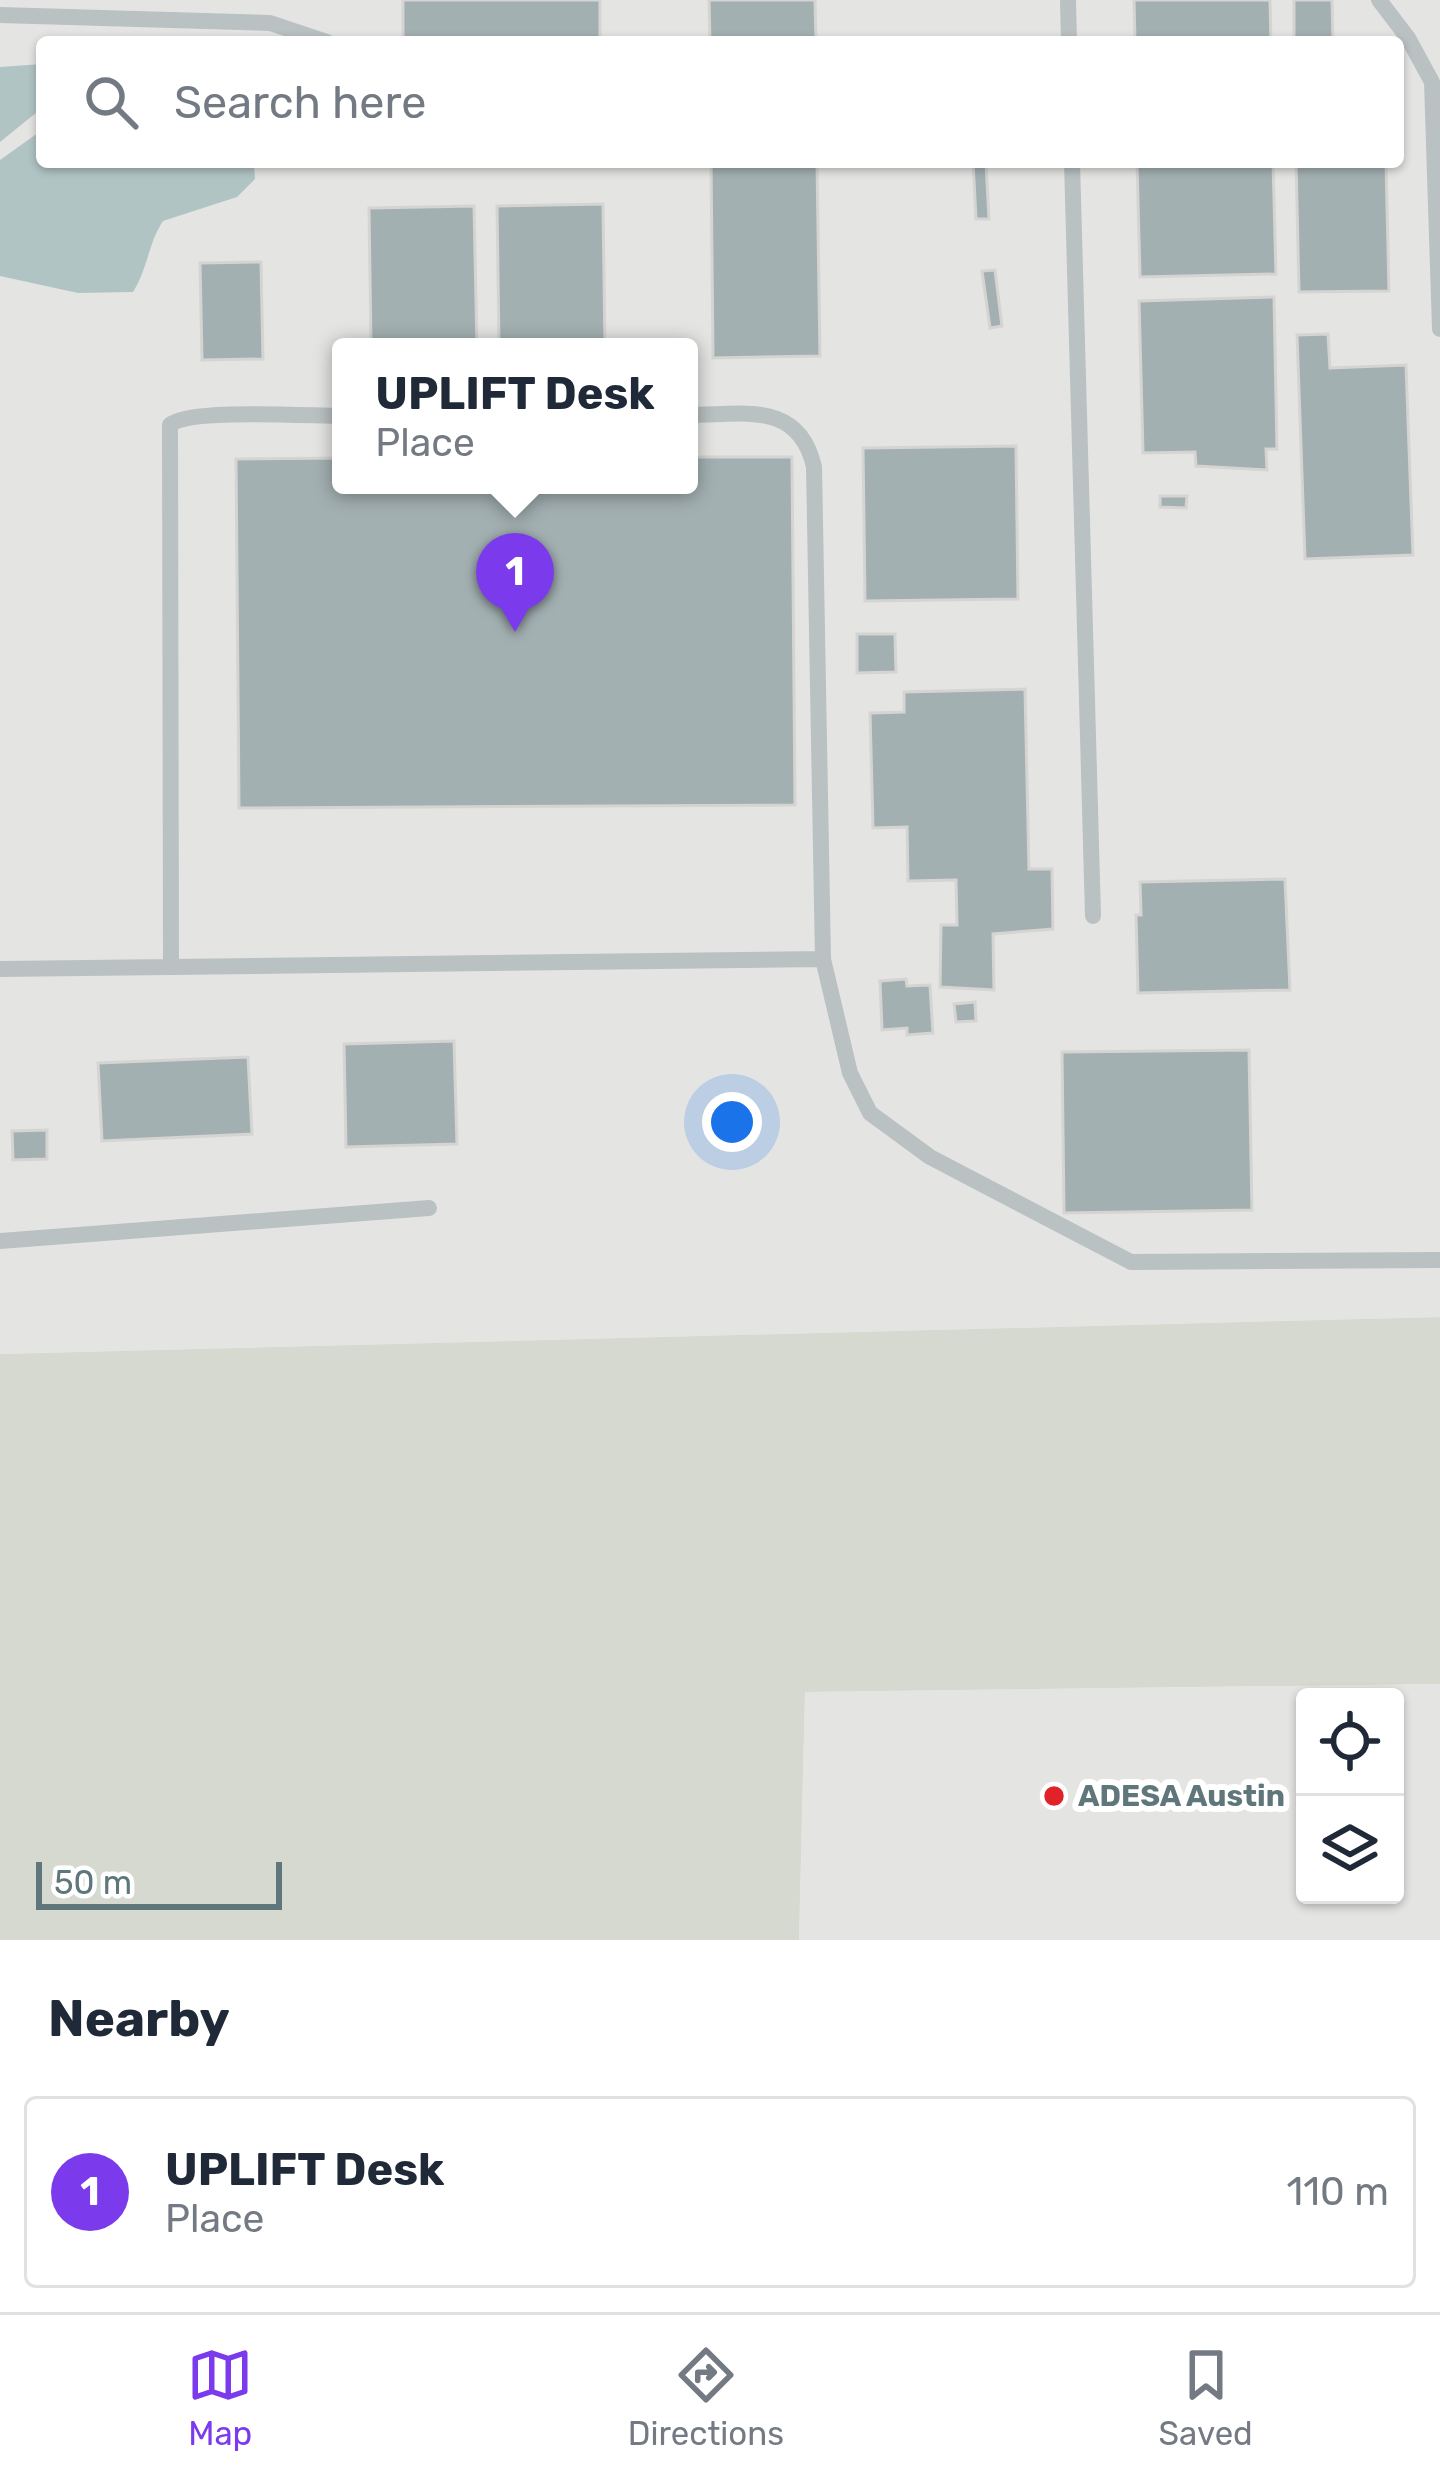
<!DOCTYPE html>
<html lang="en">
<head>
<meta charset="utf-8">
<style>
	:root { --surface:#fff; --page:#f2f2f3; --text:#1f2937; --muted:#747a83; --line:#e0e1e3; --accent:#7c3aed }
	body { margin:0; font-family:Rubik,sans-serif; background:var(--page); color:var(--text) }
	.controls { position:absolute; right:36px; bottom:36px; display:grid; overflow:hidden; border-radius:12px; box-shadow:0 3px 9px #0004 }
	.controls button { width:108px; height:108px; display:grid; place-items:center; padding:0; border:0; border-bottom:3px solid var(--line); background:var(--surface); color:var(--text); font:60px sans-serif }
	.scale { position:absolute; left:36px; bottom:30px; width:246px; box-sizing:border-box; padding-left:12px; border:6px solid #5f777b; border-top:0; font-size:33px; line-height:42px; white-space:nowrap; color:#5f777b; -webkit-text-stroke:9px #fff; paint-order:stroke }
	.you { position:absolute; left:732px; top:1122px; width:42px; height:42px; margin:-30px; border:9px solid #fff; border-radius:50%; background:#1a73e8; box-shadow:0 0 0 18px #1a73e833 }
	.badge { display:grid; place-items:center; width:78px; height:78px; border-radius:50%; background:var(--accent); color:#fff; font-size:39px; font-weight:700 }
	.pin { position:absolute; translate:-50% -99px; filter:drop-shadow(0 3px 6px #0008) }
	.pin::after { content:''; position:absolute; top:63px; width:42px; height:36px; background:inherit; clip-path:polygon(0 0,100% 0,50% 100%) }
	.popup { position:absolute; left:332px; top:338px; width:366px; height:156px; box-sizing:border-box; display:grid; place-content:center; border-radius:12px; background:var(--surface); filter:drop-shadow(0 3px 9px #0005); font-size:39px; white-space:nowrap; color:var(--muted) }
	.popup b { font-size:45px; color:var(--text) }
	.popup::after { content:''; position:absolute; left:50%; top:100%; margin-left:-24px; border:24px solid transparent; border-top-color:var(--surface) }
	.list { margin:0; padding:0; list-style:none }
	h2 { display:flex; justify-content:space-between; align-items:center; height:156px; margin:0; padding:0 48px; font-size:51px }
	h2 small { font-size:39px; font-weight:400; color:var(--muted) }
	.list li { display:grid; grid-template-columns:78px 1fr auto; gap:36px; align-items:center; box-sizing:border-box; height:192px; margin:0 24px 24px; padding:0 24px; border:3px solid var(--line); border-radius:12px }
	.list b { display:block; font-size:45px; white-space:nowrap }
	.list p { margin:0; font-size:39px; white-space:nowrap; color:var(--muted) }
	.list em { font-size:39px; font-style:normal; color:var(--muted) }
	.icon { flex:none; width:66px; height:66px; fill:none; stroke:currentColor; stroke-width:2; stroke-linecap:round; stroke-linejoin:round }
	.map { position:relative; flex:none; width:1440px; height:1940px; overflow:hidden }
	.search { position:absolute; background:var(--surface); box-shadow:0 3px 9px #0004; left:36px; right:36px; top:36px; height:132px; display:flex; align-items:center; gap:30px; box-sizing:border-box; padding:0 42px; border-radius:12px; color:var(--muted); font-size:45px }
	.sheet { height:372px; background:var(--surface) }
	nav { display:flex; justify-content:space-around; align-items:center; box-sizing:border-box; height:168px; border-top:3px solid var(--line); background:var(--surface); font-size:33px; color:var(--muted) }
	nav a { display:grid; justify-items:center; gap:6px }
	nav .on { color:var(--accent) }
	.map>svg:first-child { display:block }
	.built { fill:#e4e5e3; fill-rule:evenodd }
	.green { fill:#d5d9cf }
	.water { fill:#b1c4c4 }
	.building { fill:#a3b0b2; stroke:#d5d4d3; stroke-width:3 }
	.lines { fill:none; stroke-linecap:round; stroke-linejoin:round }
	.service { stroke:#bac1c3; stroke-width:16 }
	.poi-dot { fill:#e22229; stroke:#fff; stroke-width:4.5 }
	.labels { text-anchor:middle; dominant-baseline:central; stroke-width:12; stroke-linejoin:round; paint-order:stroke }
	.poi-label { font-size:30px; font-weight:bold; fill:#5f777b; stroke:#fff; text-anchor:start }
</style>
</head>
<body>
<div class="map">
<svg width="1440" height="1940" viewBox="0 0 1440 1940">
	<rect width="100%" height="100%" fill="#f4f3f0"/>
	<path class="built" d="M0 0H1440V1317L0 1354ZM42 42H1398V162H42ZM341 347H689V485H341Z
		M1440 1684V1940H799L805 1692ZM1305 1697H1395V1895H1305Z"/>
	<path class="green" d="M1440 1317V1684L805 1692 799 1940H0V1354Z"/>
	<path class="water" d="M42 64V108L0 142V67Z
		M42 130V162H254L255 179 237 197 163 221C148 244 148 268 133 292L78 293 0 276V160Z"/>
	<path class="building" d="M403 0H600V42H403Z
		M709 0H815L816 42H710Z
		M1134 0H1270L1271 42H1135Z
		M1294 0H1332L1333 42H1294Z
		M711 162H817L820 356 713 358Z
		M973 162H986L989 219H976Z
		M1137 162H1273L1276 274 1140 277Z
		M1296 162H1386L1389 291 1299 292Z
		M603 204 605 347H499L497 206Z
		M474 206 477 347H371L369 208Z
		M261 262 263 359 202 360 200 263Z
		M995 270 1002 326 990 328 982 271Z
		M1274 297 1277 449H1266L1267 470 1196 466 1195 452 1143 453 1139 301Z
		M1328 334 1330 368 1406 365 1413 555 1305 559 1297 335Z
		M1016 446 1018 599 865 601 863 448Z
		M689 457H792L795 805 239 808 236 459 341 458V485H689Z
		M1160 496H1187L1186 508 1160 507Z
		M857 634H895L896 672 857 673Z
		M1025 689 1029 869H1052L1053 929 993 934 994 990 940 987 941 925H957L956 880 908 881 907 827 873 828 870 713 904 712V692Z
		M1285 879 1290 990 1138 993 1136 915H1141L1140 882Z
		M906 979 907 986 930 985 933 1033 907 1035V1028L882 1030 880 981Z
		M975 1002 976 1021 956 1022 954 1004Z
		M454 1041 457 1144 346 1147 344 1044Z
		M1249 1050 1252 1210 1064 1213 1062 1052Z
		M248 1057 252 1134 102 1141 98 1063Z
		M47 1130V1159L13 1160 12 1131Z"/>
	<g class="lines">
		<path class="service" d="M1068 0 1069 42
			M1379 0 1408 38 1432 82 1440 329
			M0 15 270 23 327 42
			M1072 162 1093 916
			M823 959 850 1073 870 1113 930 1157 1131 1262 1440 1260
			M171 967 170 425C188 408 309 416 341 416
			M0 969 823 959 814 467C799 400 743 415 689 415
			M0 1241 429 1208"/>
	</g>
	<circle class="poi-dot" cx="1054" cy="1796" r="12"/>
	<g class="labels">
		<g class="poi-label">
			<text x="1078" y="1796">ADESA Austin</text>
		</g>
	</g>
</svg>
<div class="controls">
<button><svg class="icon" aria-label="locate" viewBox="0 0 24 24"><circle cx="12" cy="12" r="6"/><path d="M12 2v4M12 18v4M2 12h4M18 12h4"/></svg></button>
<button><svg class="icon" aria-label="layers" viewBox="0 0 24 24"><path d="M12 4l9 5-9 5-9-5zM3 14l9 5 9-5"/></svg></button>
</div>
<div class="scale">50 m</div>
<div class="you"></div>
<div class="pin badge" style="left:515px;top:632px">1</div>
<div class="popup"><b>UPLIFT Desk</b>Place</div>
<div class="search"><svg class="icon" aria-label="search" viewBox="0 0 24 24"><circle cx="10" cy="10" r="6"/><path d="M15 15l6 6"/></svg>Search here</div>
</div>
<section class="sheet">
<h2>Nearby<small></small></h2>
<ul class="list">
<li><span class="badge">1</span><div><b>UPLIFT Desk</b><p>Place</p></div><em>110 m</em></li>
</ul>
</section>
<nav>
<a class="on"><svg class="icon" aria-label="map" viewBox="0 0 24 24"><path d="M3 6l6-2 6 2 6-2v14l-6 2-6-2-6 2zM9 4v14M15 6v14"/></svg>Map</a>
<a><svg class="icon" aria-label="directions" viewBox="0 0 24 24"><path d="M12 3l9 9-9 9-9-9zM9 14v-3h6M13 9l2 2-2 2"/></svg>Directions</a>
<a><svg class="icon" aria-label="saved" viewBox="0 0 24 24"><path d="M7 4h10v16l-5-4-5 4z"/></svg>Saved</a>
</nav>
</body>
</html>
